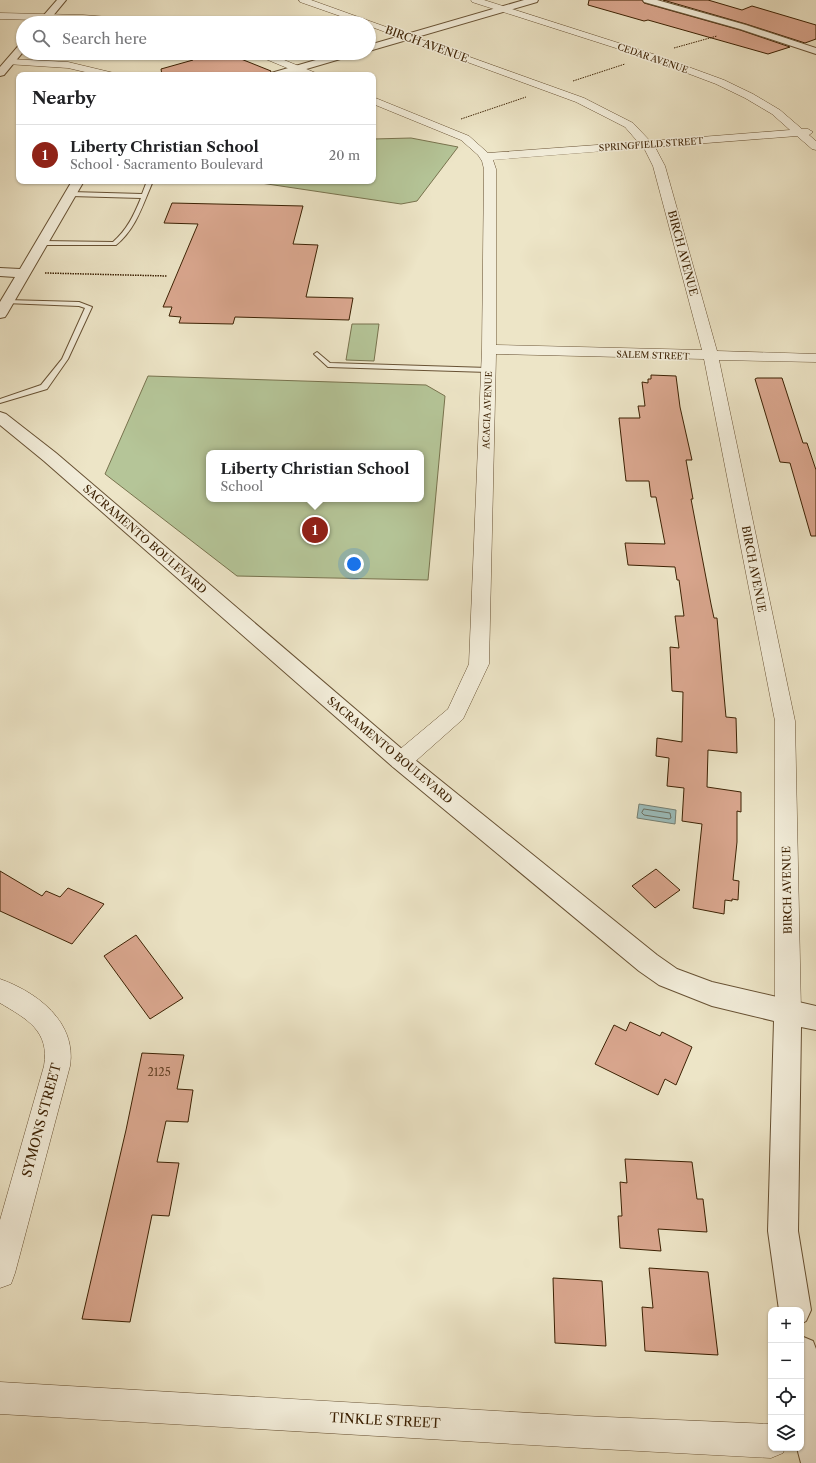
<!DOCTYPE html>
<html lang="en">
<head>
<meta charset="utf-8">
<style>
	:root { --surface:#fff; --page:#f6f6f6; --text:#202124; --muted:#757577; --line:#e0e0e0; --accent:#8f2418 }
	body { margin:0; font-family:"Libre Caslon Text",serif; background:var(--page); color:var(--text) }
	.controls { position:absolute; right:12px; bottom:12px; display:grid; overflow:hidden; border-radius:8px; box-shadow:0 1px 3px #0004 }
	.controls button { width:36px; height:36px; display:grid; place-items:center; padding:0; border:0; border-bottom:1px solid var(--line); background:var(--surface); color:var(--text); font:20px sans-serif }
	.you { position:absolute; left:354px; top:564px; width:14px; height:14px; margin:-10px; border:3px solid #fff; border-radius:50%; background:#1a73e8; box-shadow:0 0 0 6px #1a73e833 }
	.badge { display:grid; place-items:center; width:26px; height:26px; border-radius:50%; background:var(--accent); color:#fff; font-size:13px; font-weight:700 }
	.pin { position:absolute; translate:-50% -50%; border:2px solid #fff; box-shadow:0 1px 4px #0006 }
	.popup { position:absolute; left:206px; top:450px; width:218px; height:52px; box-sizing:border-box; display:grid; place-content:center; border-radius:8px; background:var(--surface); filter:drop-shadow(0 1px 3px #0005); font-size:13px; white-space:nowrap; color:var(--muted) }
	.popup b { font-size:15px; color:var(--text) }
	.popup::after { content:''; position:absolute; left:50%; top:100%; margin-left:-8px; border:8px solid transparent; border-top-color:var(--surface) }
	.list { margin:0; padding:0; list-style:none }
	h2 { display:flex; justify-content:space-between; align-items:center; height:52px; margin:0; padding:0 16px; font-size:17px }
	h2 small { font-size:13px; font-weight:400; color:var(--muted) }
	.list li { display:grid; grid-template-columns:26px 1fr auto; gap:12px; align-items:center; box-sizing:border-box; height:60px; padding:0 16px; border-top:1px solid var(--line) }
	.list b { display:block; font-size:15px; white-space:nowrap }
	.list p { margin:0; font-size:13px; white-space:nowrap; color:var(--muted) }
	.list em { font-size:13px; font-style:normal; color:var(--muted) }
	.icon { flex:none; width:22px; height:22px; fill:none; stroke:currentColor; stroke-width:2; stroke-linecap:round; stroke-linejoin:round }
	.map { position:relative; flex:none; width:816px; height:1463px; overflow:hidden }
	.search { position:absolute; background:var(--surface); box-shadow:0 1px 3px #0004; left:16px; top:16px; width:360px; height:44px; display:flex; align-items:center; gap:10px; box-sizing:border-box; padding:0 14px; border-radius:22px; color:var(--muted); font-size:15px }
	.panel { position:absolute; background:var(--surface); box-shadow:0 1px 3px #0004; left:16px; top:72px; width:360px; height:112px; border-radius:8px }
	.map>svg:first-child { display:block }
	.green { fill:#b5c598; stroke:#78734e; fill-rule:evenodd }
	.water { fill:#9bbdbc; stroke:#757f72 }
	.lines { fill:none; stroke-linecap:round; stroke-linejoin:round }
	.shore { stroke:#6c6f60; stroke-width:1 }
	.building { fill:#daa78f; stroke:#3c2103 }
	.service-casing { stroke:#685234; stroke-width:2 }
	.minor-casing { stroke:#685234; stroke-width:1 }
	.tertiary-casing { stroke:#685234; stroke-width:2 }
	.path-far1 { stroke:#3c2103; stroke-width:1; stroke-dasharray:1.5 1; stroke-linecap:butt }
	.path { stroke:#3c2103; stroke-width:1.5; stroke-dasharray:1.5 1; stroke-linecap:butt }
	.service { fill:#f3eedb; fill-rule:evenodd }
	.minor { fill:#f3eedb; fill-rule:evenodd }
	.tertiary { fill:#f3eedb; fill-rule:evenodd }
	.labels { text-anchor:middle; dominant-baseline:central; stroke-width:3; stroke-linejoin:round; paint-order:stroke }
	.far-street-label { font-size:9px; fill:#3c2103; stroke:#f3eedb }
	.street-label { font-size:11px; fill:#3c2103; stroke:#f3eedb }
	.near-number-label { font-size:11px; fill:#644226 }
	.near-street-label { font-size:13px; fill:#3c2103; stroke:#f3eedb }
</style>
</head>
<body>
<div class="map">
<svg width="816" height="1463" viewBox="0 0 816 1463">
	<rect width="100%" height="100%" fill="#ede5c7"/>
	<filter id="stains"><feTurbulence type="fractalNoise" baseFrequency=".005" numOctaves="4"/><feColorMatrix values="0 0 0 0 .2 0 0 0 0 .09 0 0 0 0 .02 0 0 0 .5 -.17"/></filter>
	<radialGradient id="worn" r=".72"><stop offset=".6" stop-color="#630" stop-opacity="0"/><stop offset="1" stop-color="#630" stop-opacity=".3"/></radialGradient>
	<path class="green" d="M411 138 458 147 417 201 401 204 254 182 373 181V139Z
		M352 324H379L374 361 346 360Z
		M148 376 426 385 445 396 428 580 237 576 105 474ZM209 453H421V499H209Z"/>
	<path class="water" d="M639 804 676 810 675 824 637 818Z"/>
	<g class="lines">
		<path class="shore" d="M644 809 670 813 671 818 669 819 644 815 642 813Z"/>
	</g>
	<path class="building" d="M589 0H642L644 3 740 30 790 47 768 54 648 20 644 21 588 5Z
		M663 0H708L742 10 752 6 816 25V39L805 43 746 24Z
		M184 53H216L229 59 236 57 271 71 269 75H162L161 69 193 60Z
		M172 203 303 206 293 244 318 245 306 297 353 298 349 320 235 317 233 324 179 323 181 317 169 316 172 307H163L198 224 164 223Z
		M651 375 676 376 680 407 692 460H686L693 499H691L711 604 714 618H717L726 717 736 718 737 753 708 750 707 787 741 792V812L737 811V842L733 880 739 881 738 900 732 899V901L725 900 724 914 693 908 702 824 682 821 684 788 667 786 669 758 656 756 657 738 682 742 683 692 672 691 670 647 679 648 675 616H684L679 580H677L675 567 628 565 625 543 665 544 656 497H651L649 481H626L619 418H640L638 406H645L642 382 648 383V379H651Z
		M757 378H782L803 443H807L816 470V536H811L790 463 780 462 755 379Z
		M656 869 680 890 655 908 632 886Z
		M0 871 42 896 46 891 60 897 68 888 104 904 72 944 0 911Z
		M136 935 183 998 150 1019 104 956Z
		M630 1022 660 1036 662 1032 692 1047 676 1085 665 1079 658 1095 595 1064 614 1025 626 1031Z
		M142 1053 184 1055 177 1089 193 1090 188 1122 166 1121 157 1162 179 1163 169 1216 152 1215 130 1322 82 1319 126 1130Z
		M625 1159 692 1162 697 1199H703L707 1232 658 1229 661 1251 620 1248 618 1216H622L620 1182 627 1183Z
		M649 1268 708 1272 718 1355 645 1351 642 1307 653 1308Z
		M553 1278 602 1281 606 1346 555 1343Z"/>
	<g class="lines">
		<defs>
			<path id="service" d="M147 181H153C143 204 136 229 116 245H42L39 243 42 241 113 242C127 230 134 215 141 198L71 196 68 194 71 192 142 194Z
				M7 300 79 302 92 307 68 359 47 389 0 403V399L41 385 62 359 85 308 79 306 5 303V301Z
				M317 352 330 363 488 368 492 370 488 372 328 367 315 355 314 354Z"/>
			<path id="minor" d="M299 0H311L584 98 633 123 650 141 790 130 772 114 745 98 716 84 647 58 472 2 471 0H484L653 54 724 80 753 94 780 110 802 129H808L813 132 809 135 816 141V150L812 149 797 136 655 147 665 166 717 351 816 354V362L719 360 795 721 801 1012 797 1020 788 1024 779 1020 775 1012V721L704 359 496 354 489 664 463 719 409 767 401 769 393 767 390 761 393 755 448 709 469 664 482 349 484 169 482 161 478 155 461 140 373 104V97L469 136 488 153 638 142 625 127 576 102 369 26V23H360L300 2ZM644 148 653 166 702 350 496 345V169L493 160Z
				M0 13 83 15 145 20 149 23 0 19Z
				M254 53H267L316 73 318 75H304L256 55Z
				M10 59 68 62 114 73 116 75H98L68 68 7 64 5 62 7 60Z
				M0 979C37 992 77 1022 70 1066L15 1273 11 1284 0 1288V1220L44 1066C50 1031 27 1019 0 1003Z
				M0 1382 583 1416 771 1424V1448H785L783 1453 771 1458 583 1448 0 1414Z"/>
			<path id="tertiary" d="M57 0H66L47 23H37Z
				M524 0H538L537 2 369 51V45Z
				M643 0H657L746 25 816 48V54L740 29 644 2Z
				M23 43V52L4 75 0 76V67L20 44Z
				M340 53H356L354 55 286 75H270L271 73Z
				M72 181H84L7 314 5 317 0 318V302L15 277 0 276V268L20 269Z
				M0 412 6 414 56 453 409 755 657 955 677 969 712 982 816 1006V1030L801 1027 798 1231 811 1310 806 1321 801 1324V1310H779L768 1231 774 1021 712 1006 659 985 639 971 393 767 44 461 0 425Z
				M801 1336 813 1341 816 1349V1463H801L797 1448H801Z"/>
		</defs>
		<use href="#service" class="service-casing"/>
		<use href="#minor" class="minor-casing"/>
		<use href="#tertiary" class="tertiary-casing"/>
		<path class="path-far1" d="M674 48 717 36
			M573 81 625 64
			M461 119 526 97"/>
		<path class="path" d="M45 273 167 276"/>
		<use href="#service" class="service"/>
		<use href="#minor" class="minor"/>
		<use href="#tertiary" class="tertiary"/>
	</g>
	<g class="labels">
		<g class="far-street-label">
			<text transform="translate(653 58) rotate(19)">CEDAR AVENUE</text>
			<text transform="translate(651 144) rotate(-4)">SPRINGFIELD STREET</text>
			<text transform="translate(653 355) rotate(2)">SALEM STREET</text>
			<text transform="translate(487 410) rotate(-88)">ACACIA AVENUE</text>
		</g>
		<g class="street-label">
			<text transform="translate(427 44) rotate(20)">BIRCH AVENUE</text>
			<text transform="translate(683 253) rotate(75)">BIRCH AVENUE</text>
			<text transform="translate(145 539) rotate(41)">SACRAMENTO BOULEVARD</text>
			<text transform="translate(754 569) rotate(79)">BIRCH AVENUE</text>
			<text transform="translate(390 750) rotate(40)">SACRAMENTO BOULEVARD</text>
			<text transform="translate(787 890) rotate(-91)">BIRCH AVENUE</text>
		</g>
		<g class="near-number-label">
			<text x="159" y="1072">2125</text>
		</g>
		<g class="near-street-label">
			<text transform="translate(41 1120) rotate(-75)">SYMONS STREET</text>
			<text transform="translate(385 1420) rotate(3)">TINKLE STREET</text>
		</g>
	</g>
	<rect width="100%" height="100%" filter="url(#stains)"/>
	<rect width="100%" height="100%" fill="url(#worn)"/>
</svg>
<div class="controls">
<button>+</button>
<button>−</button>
<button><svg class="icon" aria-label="locate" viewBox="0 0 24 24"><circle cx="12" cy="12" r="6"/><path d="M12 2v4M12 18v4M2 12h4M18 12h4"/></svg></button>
<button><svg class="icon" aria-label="layers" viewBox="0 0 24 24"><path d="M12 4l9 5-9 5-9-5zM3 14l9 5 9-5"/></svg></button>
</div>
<div class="you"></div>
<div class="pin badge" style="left:315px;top:530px">1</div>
<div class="popup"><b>Liberty Christian School</b>School</div>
<div class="search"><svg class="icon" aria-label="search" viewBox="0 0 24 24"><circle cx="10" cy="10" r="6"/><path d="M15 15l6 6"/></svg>Search here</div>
<section class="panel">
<h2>Nearby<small></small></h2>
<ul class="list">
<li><span class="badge">1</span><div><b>Liberty Christian School</b><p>School · Sacramento Boulevard</p></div><em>20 m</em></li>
</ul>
</section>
</div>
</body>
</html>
